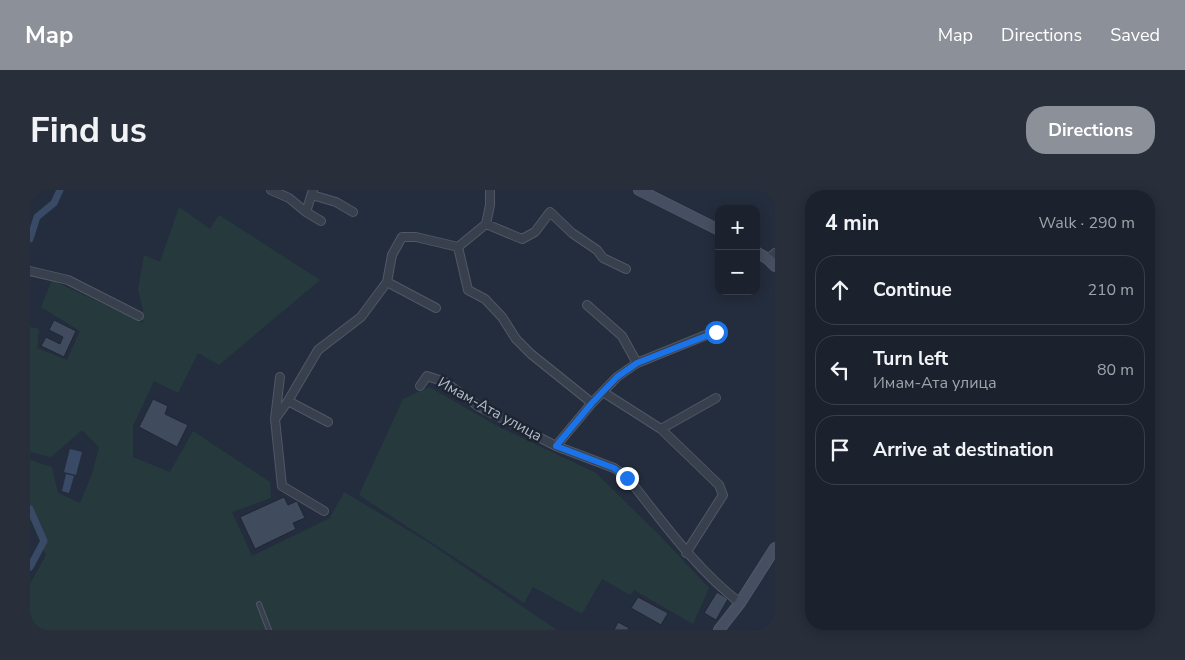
<!DOCTYPE html>
<html lang="en">
<head>
<meta charset="utf-8">
<style>
	:root { --surface:#1b222e; --page:#282f3a; --text:#f1f3f6; --muted:#a0a4aa; --line:#393f4a; --accent:#8c9099 }
	body { margin:0; font-family:"Nunito Sans",sans-serif; background:var(--page); color:var(--text) }
	.controls { position:absolute; right:15px; top:15px; display:grid; overflow:hidden; border-radius:10px; box-shadow:0 2px 12px #0003 }
	.controls button { width:45px; height:45px; display:grid; place-items:center; padding:0; border:0; border-bottom:1px solid var(--line); background:var(--surface); color:var(--text); font:25px sans-serif }
	.stop { position:absolute; width:15px; height:15px; margin:-11px; border:4px solid #1a73e8; border-radius:50%; background:#fff }
	.stop.end { background:#1a73e8; border-color:#fff; box-shadow:0 1px 5px #0008 }
	.list { margin:0; padding:0; list-style:none }
	h2 { display:flex; justify-content:space-between; align-items:center; height:65px; margin:0; padding:0 20px; font-size:21px }
	h2 small { font-size:16px; font-weight:400; color:var(--muted) }
	.list li { display:grid; grid-template-columns:32px 1fr auto; gap:15px; align-items:center; box-sizing:border-box; height:70px; margin:0 10px 10px; padding:0 10px; border:1px solid var(--line); border-radius:20px }
	.list b { display:block; font-size:19px; white-space:nowrap }
	.list p { margin:0; font-size:16px; white-space:nowrap; color:var(--muted) }
	.list em { font-size:16px; font-style:normal; color:var(--muted) }
	.icon { flex:none; width:28px; height:28px; fill:none; stroke:currentColor; stroke-width:2; stroke-linecap:round; stroke-linejoin:round }
	.map { position:relative; flex:none; width:745px; height:440px; overflow:hidden; border-radius:20px }
	header { display:flex; align-items:center; gap:30px; box-sizing:border-box; height:70px; padding:0 25px; background:var(--accent); color:#fff }
	header strong { font-size:24px }
	nav { display:flex; gap:28px; margin-inline-start:auto; font-size:18px }
	.intro { display:flex; align-items:center; justify-content:space-between; box-sizing:border-box; height:120px; padding:0 30px }
	h1 { margin:0; font-size:35px }
	.button { padding:12px 22px; border-radius:20px; background:var(--accent); color:#fff; font-size:18px; font-weight:700 }
	main { display:flex; gap:30px; padding:0 30px }
	aside { flex:1; background:var(--surface); border-radius:20px; box-shadow:0 2px 12px #0003 }
	.map>svg:first-child { display:block }
	.green { fill:#263a3e }
	.water { fill:#394a67 }
	.lines { fill:none; stroke-linecap:round; stroke-linejoin:round }
	.canal { stroke:#394a67; stroke-width:7 }
	.building { fill:#404b5d; stroke:#1f2734 }
	.lane-casing { stroke:#505865; stroke-width:6 }
	.street-casing { stroke:#505865; stroke-width:10 }
	.secondary-casing { stroke:#505865; stroke-width:12 }
	.lane { stroke:#38404e; stroke-width:4 }
	.street { stroke:#38404e; stroke-width:8 }
	.secondary { stroke:#464e61; stroke-width:10 }
	.route { stroke:#1a73e8; stroke-width:6 }
	.labels { text-anchor:middle; dominant-baseline:central; stroke-width:5; stroke-linejoin:round; paint-order:stroke }
	.street-label { font-size:15px; fill:#b4bbc9; stroke:#1d2532 }
</style>
</head>
<body>
<header>
<strong>Map</strong>
<nav><a>Map</a><a>Directions</a><a>Saved</a></nav>
</header>
<div class="intro"><h1>Find us</h1><a class="button">Directions</a></div>
<main>
<div class="map">
<svg width="745" height="440" viewBox="0 0 745 440">
	<rect width="100%" height="100%" fill="#242d3d"/>
	<path class="green" d="M149 17 180 39 189 25 290 90 189 175 168 163 148 203 124 191 103 236V267L140 282 163 241 240 292 241 308 202 322 222 366 300 328 314 302 396 351 527 440H0V394L16 365 0 329V270L22 277 28 303 50 313 62 284 69 257 52 240 21 267 0 262V137L9 139 7 158 37 170 50 141 11 117 22 90 113 133V120L108 99 114 65 130 72Z
		M399 197 467 236 566 283 630 346 679 398 663 434 604 400 600 405 572 389 552 424 503 397 494 413 329 305 373 209Z"/>
	<path class="water" d="M40 259 52 262 46 285 34 282Z
		M36 284 44 286 39 303 32 301Z"/>
	<g class="lines">
		<path class="canal" d="M0 49 7 27 24 13 30 0
			M0 319 14 351 0 377"/>
	</g>
	<path class="building" d="M24 130 46 141 34 167 11 156 16 147 30 154 33 147 19 140Z
		M123 209 138 216 135 224 158 235 147 257 109 237Z
		M254 307 258 315 267 311 275 328 263 333 266 339 225 359 210 327Z
		M687 402 698 409 686 430 674 423Z
		M608 407 638 423 631 435 601 418Z
		M588 432 599 438 598 440H584Z"/>
	<g class="lines">
		<defs>
			<path id="lane" d="M229 414 239 440"/>
			<path id="street" d="M241 0 259 8 276 22 291 31
				M282 5 306 12 323 22
				M276 22 283 0
				M456 34 492 49 505 42 520 22 542 43 567 60 573 68 596 79
				M428 57 438 100 455 109 472 127 486 149 501 164 562 213
				M738 69 745 63
				M0 81 38 90 109 126
				M357 92 406 118
				M557 115 592 146 607 173
				M250 187 245 229 252 296 294 321
				M390 196 397 186 415 192 448 216 526 256 584 278 597 287C632 331 665 378 710 413
				M573 202 631 239 689 295 693 305 656 363
				M258 211 298 232
				M245 229 258 211 288 160 331 127 357 92 362 65 372 47H386L428 57 456 34 460 15V0
				M631 239 686 208
				M526 256 562 213 587 187 607 173 686 141"/>
			<path id="secondary" d="M609 0 689 40
				M726 62 738 69 745 76
				M689 440 710 413 745 358"/>
		</defs>
		<use href="#lane" class="lane-casing"/>
		<use href="#street" class="street-casing"/>
		<use href="#secondary" class="secondary-casing"/>
		<use href="#lane" class="lane"/>
		<use href="#street" class="street"/>
		<use href="#secondary" class="secondary"/>
	</g>
	<g class="lines">
		<path class="route" d="M597 288 584 278 526 256 562 213 587 187 607 173 686 142"/>
	</g>
	<g class="labels">
		<g class="street-label">
			<text transform="translate(460 219) rotate(29)">Имам-Ата улица</text>
		</g>
	</g>
</svg>
<div class="controls">
<button>+</button>
<button>−</button>
</div>
<div class="stop" style="left:686px;top:142px"></div>
<div class="stop end" style="left:597px;top:288px"></div>
</div>
<aside>
<h2>4 min<small>Walk · 290 m</small></h2>
<ul class="list">
<li><svg class="icon" aria-label="ahead" viewBox="0 0 24 24"><path d="M12 20V5M6 11l6-6 6 6"/></svg><div><b>Continue</b></div><em>210 m</em></li>
<li><svg class="icon" aria-label="left" viewBox="0 0 24 24"><path d="M17 20v-9H6M10 6l-5 5 5 5"/></svg><div><b>Turn left</b><p>Имам-Ата улица</p></div><em>80 m</em></li>
<li><svg class="icon" aria-label="arrive" viewBox="0 0 24 24"><path d="M6 21V4h12l-3 4 3 4H6"/></svg><div><b>Arrive at destination</b></div></li>
</ul>
</aside>
</main>
</body>
</html>
